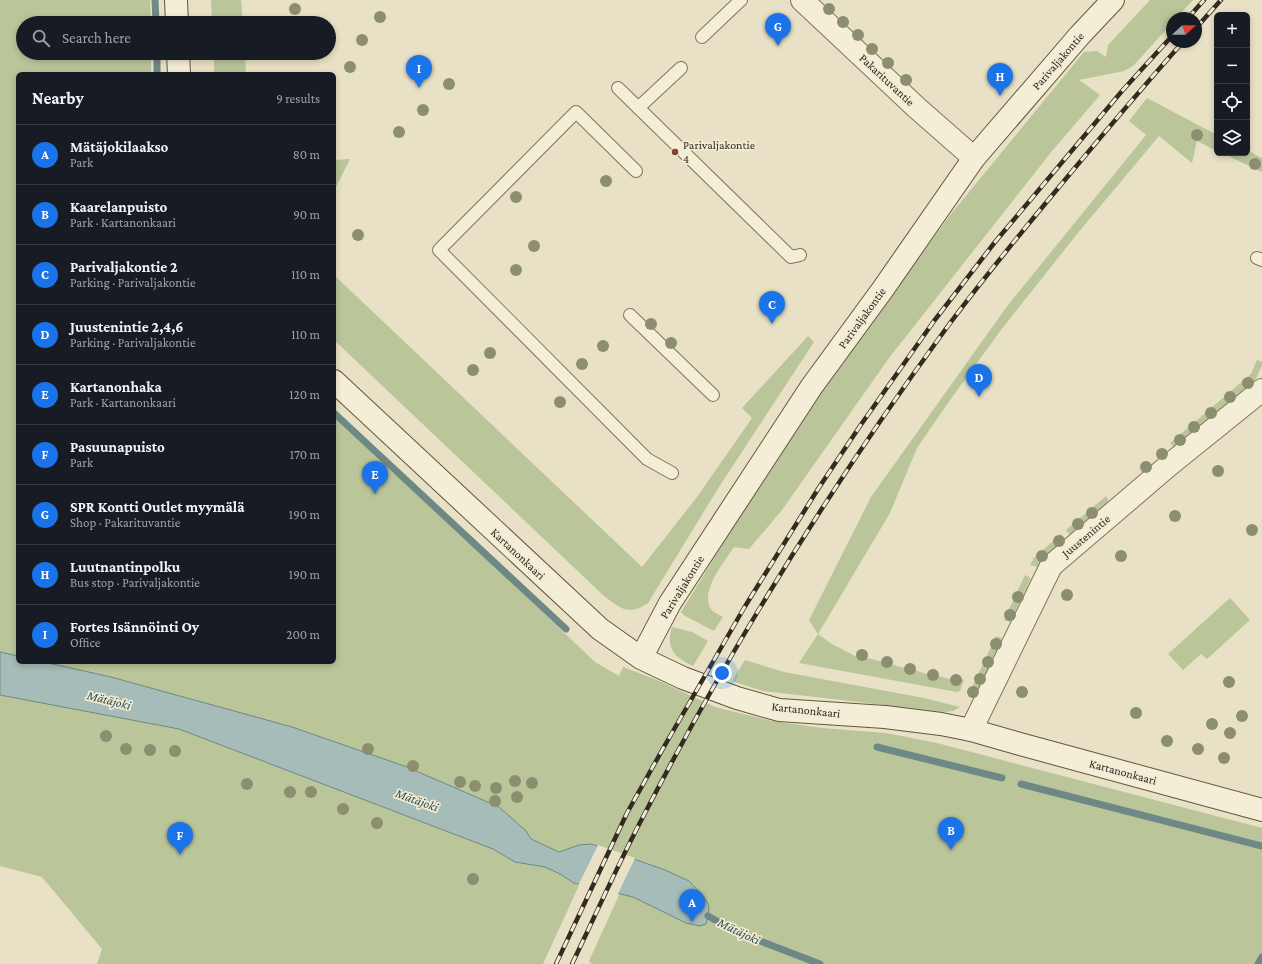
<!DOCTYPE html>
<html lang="en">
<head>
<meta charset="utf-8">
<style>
	:root { --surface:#171b24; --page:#242831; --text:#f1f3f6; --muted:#9ea1a6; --line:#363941; --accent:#1a73e8 }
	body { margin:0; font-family:"Crimson Pro",serif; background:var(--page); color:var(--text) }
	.controls { position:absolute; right:12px; top:12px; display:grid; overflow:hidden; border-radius:6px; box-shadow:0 2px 6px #0003 }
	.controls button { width:36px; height:36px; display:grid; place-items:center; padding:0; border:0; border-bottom:1px solid var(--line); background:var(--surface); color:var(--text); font:20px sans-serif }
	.compass { position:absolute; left:1166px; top:12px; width:36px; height:36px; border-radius:50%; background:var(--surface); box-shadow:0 2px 6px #0003; rotate:69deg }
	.you { position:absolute; left:722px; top:673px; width:14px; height:14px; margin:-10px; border:3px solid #fff; border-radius:50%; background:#1a73e8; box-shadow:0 0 0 6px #1a73e833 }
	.badge { display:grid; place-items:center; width:26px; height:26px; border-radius:50%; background:var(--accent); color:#fff; font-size:13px; font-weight:700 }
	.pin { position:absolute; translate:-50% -33px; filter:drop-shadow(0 1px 2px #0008) }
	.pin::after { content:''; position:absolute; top:21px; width:14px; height:12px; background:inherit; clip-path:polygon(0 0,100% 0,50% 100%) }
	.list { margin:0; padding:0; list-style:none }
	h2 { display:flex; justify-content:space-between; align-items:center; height:52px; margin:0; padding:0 16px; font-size:17px }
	h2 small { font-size:13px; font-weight:400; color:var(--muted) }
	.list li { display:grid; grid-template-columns:26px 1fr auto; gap:12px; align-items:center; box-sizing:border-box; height:60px; padding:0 16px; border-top:1px solid var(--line) }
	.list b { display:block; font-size:15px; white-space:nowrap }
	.list p { margin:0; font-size:13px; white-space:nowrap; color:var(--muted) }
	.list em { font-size:13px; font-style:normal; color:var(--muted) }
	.icon { flex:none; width:22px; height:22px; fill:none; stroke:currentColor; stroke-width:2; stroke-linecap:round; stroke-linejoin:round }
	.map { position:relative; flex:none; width:1262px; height:964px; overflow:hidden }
	.search { position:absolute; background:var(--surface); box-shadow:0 2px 6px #0003; left:16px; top:16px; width:320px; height:44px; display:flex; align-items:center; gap:10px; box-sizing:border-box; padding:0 14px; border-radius:22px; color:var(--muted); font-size:15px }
	.panel { position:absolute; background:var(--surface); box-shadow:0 2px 6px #0003; left:16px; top:72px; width:320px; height:592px; border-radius:6px }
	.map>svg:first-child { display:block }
	.green { fill:#bbc59a }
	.water { fill:#a6bcb8; stroke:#6e8985 }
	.pier { fill:#e8e1c5 }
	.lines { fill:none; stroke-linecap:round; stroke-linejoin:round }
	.stream { stroke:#6e8985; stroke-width:7 }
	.lane-casing { stroke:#81745d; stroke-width:14 }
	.street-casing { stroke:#81745d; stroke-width:24 }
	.secondary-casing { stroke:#625541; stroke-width:24 }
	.lane { stroke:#f4eed7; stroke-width:12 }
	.street { stroke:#f4eed7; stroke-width:22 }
	.secondary { stroke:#f4eed7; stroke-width:22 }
	.rail-casing { stroke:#332b1f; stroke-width:4.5 }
	.rail { stroke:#f0ebd4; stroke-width:3; stroke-dasharray:9; stroke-linecap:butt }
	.tree { fill:#8b8f6f }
	.poi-dot { fill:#883e35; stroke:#f0ebd4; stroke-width:1.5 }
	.labels { text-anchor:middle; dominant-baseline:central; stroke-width:3.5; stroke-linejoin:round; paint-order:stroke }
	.street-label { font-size:12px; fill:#332b1f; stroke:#f0ebd4 }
	.poi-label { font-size:12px; fill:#332b1f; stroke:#f0ebd4; text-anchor:start }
	.water-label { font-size:13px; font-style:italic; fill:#314f50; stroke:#f0ebd4 }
</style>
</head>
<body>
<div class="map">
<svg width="1262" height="964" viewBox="0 0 1262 964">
	<rect width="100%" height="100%" fill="#e8e1c5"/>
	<path class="green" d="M0 0H150L151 23H23V53H151V74H18V662H334V418L498 570 595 662 619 676 623 667 657 680 715 707 772 721 822 728 886 733 937 743 1262 828V964H592L589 961 635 860 597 846 543 964H97L102 949 42 877 0 866Z
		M211 0H241L243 23H212Z
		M1150 0H1193L1176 18H1172V23L1133 66 1124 71 1079 80 1100 95 1052 151 889 358 782 510 749 549 734 547C725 561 703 587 709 605 710 611 718 614 723 617L714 631 685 616 681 612 745 508 835 372 951 214 1084 52 1097 51 1106 57 1108 45Z
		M214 53H245L246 74H214Z
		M1147 98 1217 135V151L1197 141 1192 163 1159 136 1077 234 1001 330 950 400 917 448 890 513 818 634 832 644 857 657 860 652 868 654 867 658 883 662 885 659 891 660V664L907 669 908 665 915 667 914 670 930 675 931 671 938 673V676L954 680 955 677 964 680 960 691 957 692 799 663 818 634 809 620 871 497 1008 305 1146 135 1129 121Z
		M1247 150 1262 158V172L1222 153H1247Z
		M350 159 334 191V160Z
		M334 275 642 567 697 497 752 418 742 408 808 336 814 342 719 487 648 603C629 616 621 609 604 596L334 340Z
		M1257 360 1262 362V365L1256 379 1174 448 1170 443 1251 374Z
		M1106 496 1109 503 1070 535 1066 530Z
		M1061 534 1065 539 1051 551 1038 567 1030 565 1034 558Z
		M1025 575 1031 578 1010 622 1004 620Z
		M1230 598 1250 620 1207 659 1201 654 1183 670 1168 654Z
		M672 627 692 632 708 641 693 666C675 658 665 648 672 627Z
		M996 636 1002 638 976 695 972 697 968 696Z
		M745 660 784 672 924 698 960 707 953 711 945 712 763 691 732 681Z"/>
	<path class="water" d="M0 652 18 656V662H44L111 677 292 727 407 767 499 807 526 831 531 839 559 852 579 845 591 844 665 870 689 881 704 897 709 906 708 916 706 924 700 926 686 923 633 897 574 883 560 874 545 867 515 862 493 849 179 729 0 695Z"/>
	<path class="pier" d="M598 845 635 858 617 896 578 886Z"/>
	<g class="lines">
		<path class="stream" d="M155 0 156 23
			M157 53V74
			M334 413 566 629
			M877 747 1002 778
			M1021 784 1262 846
			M708 916 739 933 820 964
			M1258 964 1262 957"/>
		<defs>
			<path id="lane" d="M702 37 741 0
				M618 88 791 257 800 255
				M638 108 681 68
				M636 171 576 112 439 250 647 459 672 473
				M1257 258 1262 260
				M630 315 713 395"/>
			<path id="street" d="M802 0 917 108 974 158
				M971 730 1051 566 1168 466 1262 390"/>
			<path id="secondary" d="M176 0 177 23
				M178 53 179 74
				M334 381 600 629 641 658 683 678 737 698 779 710 885 717 941 724 971 730 1020 744 1262 810
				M641 658 670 603 812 386 883 289 974 158 1080 35 1113 0"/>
		</defs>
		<use href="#lane" class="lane-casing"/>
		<use href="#street" class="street-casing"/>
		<use href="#secondary" class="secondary-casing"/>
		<use href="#lane" class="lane"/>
		<use href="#street" class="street"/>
		<use href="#secondary" class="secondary"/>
		<defs>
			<path id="rail" d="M1188 18 1204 0
				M1196 28 1221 0
				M556 964 627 813 665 745 744 608 818 489 860 426 934 321 995 242 1122 91 1172 36
				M572 964C596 914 619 862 645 813 732 645 833 483 945 330 986 274 1030 222 1074 169 1110 126 1146 83 1183 42"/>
		</defs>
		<use href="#rail" class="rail-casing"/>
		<use href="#rail" class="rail"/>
	</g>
	<g class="tree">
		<circle cx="295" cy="9" r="6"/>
		<circle cx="829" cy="9" r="6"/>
		<circle cx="380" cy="17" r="6"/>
		<circle cx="843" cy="22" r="6"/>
		<circle cx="858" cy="35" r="6"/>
		<circle cx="362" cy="40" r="6"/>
		<circle cx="872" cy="49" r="6"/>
		<circle cx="888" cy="63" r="6"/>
		<circle cx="350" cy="67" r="6"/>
		<circle cx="906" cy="80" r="6"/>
		<circle cx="449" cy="84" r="6"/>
		<circle cx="423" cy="110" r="6"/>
		<circle cx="399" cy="132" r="6"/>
		<circle cx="1197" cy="135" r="6"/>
		<circle cx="1255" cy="164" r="6"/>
		<circle cx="606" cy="181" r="6"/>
		<circle cx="516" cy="197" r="6"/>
		<circle cx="358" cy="235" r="6"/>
		<circle cx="534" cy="246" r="6"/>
		<circle cx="516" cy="270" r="6"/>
		<circle cx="651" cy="324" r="6"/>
		<circle cx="671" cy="343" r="6"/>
		<circle cx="603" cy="346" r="6"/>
		<circle cx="490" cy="353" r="6"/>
		<circle cx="582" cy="364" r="6"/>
		<circle cx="473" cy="370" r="6"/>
		<circle cx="1248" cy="383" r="6"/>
		<circle cx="1230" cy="397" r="6"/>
		<circle cx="560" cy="402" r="6"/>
		<circle cx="1211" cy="413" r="6"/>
		<circle cx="1194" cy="427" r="6"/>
		<circle cx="1180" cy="440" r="6"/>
		<circle cx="1162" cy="454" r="6"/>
		<circle cx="1146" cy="467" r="6"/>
		<circle cx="1218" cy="471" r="6"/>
		<circle cx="1092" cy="513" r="6"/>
		<circle cx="1175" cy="516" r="6"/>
		<circle cx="1078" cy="524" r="6"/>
		<circle cx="1252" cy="530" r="6"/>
		<circle cx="1059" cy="541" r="6"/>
		<circle cx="1042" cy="556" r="6"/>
		<circle cx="1121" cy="556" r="6"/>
		<circle cx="1067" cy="595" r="6"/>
		<circle cx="1018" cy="597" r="6"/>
		<circle cx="1010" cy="615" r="6"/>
		<circle cx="996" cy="644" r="6"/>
		<circle cx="862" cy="655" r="6"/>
		<circle cx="887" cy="662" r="6"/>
		<circle cx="988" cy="662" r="6"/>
		<circle cx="910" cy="669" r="6"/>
		<circle cx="933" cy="675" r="6"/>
		<circle cx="980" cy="679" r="6"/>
		<circle cx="956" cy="680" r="6"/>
		<circle cx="1229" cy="682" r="6"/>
		<circle cx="973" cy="692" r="6"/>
		<circle cx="1022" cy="692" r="6"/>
		<circle cx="1136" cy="713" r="6"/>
		<circle cx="1242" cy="716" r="6"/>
		<circle cx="1212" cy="724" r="6"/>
		<circle cx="1230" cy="733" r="6"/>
		<circle cx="106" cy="736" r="6"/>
		<circle cx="1167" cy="741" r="6"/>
		<circle cx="126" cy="749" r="6"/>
		<circle cx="368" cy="749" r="6"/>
		<circle cx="1198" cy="749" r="6"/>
		<circle cx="150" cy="750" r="6"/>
		<circle cx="175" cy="751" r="6"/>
		<circle cx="1224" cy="758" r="6"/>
		<circle cx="413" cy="766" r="6"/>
		<circle cx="515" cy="781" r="6"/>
		<circle cx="460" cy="782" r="6"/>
		<circle cx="532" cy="783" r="6"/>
		<circle cx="247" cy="784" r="6"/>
		<circle cx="475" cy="786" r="6"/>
		<circle cx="496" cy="788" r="6"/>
		<circle cx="290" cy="792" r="6"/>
		<circle cx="311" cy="792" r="6"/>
		<circle cx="517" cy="797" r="6"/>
		<circle cx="495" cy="801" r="6"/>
		<circle cx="343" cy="809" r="6"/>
		<circle cx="377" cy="823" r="6"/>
		<circle cx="473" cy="879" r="6"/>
	</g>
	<circle class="poi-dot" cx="675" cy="152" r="4"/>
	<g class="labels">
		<g class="street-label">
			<text transform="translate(1058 61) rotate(-49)">Parivaljakontie</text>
			<text transform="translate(887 80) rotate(43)">Pakarituvantie</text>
			<text transform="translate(862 318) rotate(-54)">Parivaljakontie</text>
			<text transform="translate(1086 536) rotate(-40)">Juustenintie</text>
			<text transform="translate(518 554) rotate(43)">Kartanonkaari</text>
			<text transform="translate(682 587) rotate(-58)">Parivaljakontie</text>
			<text transform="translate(806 710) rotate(6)">Kartanonkaari</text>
			<text transform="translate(1123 772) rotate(15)">Kartanonkaari</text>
		</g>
		<g class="poi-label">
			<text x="683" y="145">Parivaljakontie<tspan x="683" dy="14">4</tspan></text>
		</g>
		<g class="water-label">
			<text transform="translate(109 700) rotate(14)">Mätäjoki</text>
			<text transform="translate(417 800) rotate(20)">Mätäjoki</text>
			<text transform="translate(739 931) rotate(26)">Mätäjoki</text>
		</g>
	</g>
</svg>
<div class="controls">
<button>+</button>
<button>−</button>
<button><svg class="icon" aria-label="locate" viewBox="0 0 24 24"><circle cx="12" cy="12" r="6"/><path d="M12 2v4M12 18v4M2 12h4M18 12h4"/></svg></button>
<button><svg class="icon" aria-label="layers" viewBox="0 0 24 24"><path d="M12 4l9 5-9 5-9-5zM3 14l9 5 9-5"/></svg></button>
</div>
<svg class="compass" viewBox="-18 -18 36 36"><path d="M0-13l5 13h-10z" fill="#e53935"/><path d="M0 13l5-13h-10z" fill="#9ea1a6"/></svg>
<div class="you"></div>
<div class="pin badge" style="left:692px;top:922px">A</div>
<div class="pin badge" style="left:951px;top:850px">B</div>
<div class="pin badge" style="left:772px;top:324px">C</div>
<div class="pin badge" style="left:979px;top:397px">D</div>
<div class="pin badge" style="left:375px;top:494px">E</div>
<div class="pin badge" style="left:180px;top:855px">F</div>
<div class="pin badge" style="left:778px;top:46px">G</div>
<div class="pin badge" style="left:1000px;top:96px">H</div>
<div class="pin badge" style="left:419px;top:88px">I</div>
<div class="search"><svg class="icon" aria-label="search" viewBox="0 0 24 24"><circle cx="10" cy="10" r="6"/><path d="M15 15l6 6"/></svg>Search here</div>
<section class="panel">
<h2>Nearby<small>9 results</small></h2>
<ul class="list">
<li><span class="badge">A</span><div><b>Mätäjokilaakso</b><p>Park</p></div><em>80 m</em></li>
<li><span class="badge">B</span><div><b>Kaarelanpuisto</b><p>Park · Kartanonkaari</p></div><em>90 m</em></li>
<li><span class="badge">C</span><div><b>Parivaljakontie 2</b><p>Parking · Parivaljakontie</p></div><em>110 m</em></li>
<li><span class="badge">D</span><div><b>Juustenintie 2,4,6</b><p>Parking · Parivaljakontie</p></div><em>110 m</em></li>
<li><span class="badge">E</span><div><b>Kartanonhaka</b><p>Park · Kartanonkaari</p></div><em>120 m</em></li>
<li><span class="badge">F</span><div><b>Pasuunapuisto</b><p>Park</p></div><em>170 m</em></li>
<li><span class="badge">G</span><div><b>SPR Kontti Outlet myymälä</b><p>Shop · Pakarituvantie</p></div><em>190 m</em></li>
<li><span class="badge">H</span><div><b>Luutnantinpolku</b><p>Bus stop · Parivaljakontie</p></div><em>190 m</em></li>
<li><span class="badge">I</span><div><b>Fortes Isännöinti Oy</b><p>Office</p></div><em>200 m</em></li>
</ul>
</section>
</div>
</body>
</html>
